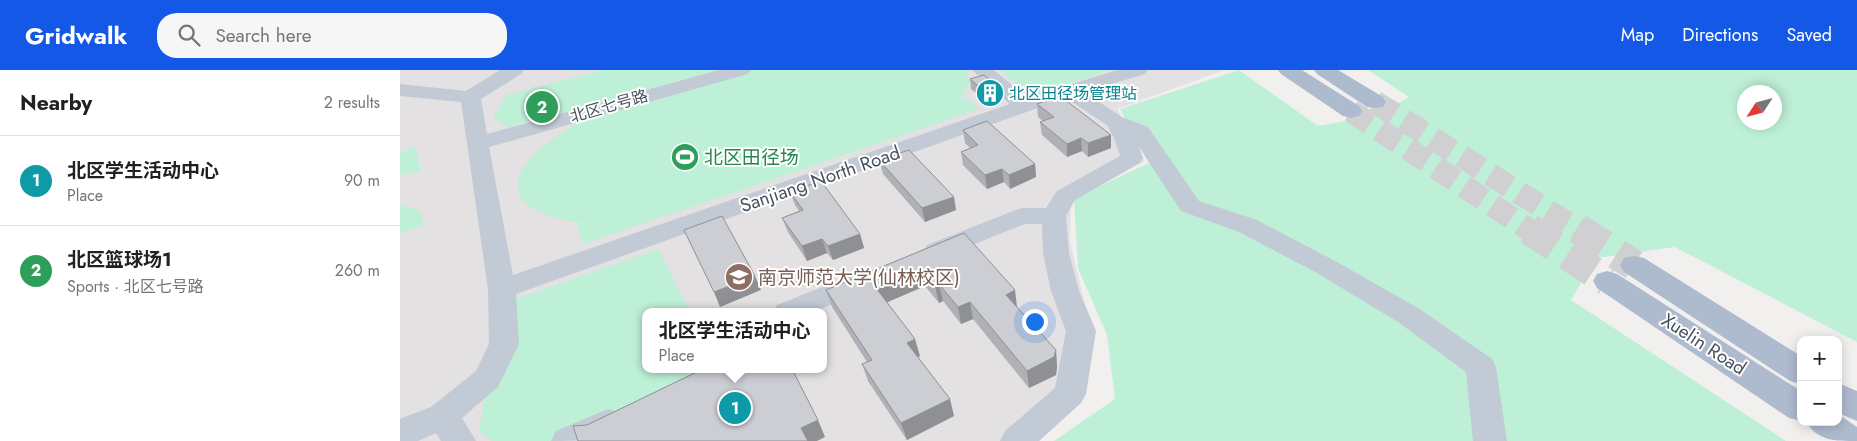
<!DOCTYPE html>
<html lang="en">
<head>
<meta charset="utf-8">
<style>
	:root { --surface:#fff; --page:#f6f6f6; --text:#202124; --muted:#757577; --line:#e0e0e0; --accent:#1458e7 }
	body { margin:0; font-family:Jost,"Noto Sans SC",sans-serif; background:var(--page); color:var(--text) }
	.controls { position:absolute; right:15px; bottom:15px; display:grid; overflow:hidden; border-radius:10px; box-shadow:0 2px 12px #0003 }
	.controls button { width:45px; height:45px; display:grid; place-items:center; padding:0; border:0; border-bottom:1px solid var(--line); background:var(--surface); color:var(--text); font:25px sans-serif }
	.compass { position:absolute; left:1337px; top:15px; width:45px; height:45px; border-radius:50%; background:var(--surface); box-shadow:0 2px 12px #0003; rotate:234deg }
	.you { position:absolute; left:634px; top:251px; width:18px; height:18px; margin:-12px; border:4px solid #fff; border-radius:50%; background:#1a73e8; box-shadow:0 0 0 8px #1a73e833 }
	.badge { display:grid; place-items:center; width:32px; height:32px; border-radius:50%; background:var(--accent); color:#fff; font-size:16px; font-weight:700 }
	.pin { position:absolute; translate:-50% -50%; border:2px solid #fff; box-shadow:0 1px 5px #0006 }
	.popup { position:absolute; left:242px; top:238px; width:185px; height:65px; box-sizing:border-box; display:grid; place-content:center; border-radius:10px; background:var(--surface); filter:drop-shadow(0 1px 4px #0005); font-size:16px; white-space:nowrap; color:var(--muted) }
	.popup b { font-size:19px; color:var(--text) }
	.popup::after { content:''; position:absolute; left:50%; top:100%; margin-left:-10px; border:10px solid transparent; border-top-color:var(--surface) }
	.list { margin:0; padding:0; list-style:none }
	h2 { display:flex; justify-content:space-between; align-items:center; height:65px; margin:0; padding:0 20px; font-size:21px }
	h2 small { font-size:16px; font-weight:400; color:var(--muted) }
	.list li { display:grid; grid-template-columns:32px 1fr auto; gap:15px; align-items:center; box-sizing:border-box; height:90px; padding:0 20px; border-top:1px solid var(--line) }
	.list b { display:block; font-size:19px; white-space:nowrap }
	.list p { margin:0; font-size:16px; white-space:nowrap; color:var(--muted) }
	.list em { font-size:16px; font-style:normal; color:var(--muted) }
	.icon { flex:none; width:28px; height:28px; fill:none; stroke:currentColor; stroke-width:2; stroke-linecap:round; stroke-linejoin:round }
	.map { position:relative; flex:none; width:1457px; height:371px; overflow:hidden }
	header { display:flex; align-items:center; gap:30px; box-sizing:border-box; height:70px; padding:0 25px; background:var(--accent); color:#fff }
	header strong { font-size:24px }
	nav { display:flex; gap:28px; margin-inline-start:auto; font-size:18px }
	.search { width:350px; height:45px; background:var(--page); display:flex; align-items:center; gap:12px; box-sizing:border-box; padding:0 18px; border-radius:20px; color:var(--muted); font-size:19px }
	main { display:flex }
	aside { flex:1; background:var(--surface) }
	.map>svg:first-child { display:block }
	.education { fill:#e3e1e1; fill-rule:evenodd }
	.green { fill:#bdf0d7; fill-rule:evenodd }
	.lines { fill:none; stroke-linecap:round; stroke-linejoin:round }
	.major-tunnel-far1 { stroke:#d0cfd2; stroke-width:23; stroke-dasharray:23 11; stroke-linecap:butt }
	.major-tunnel { stroke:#d0cfd2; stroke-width:31; stroke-dasharray:31 15; stroke-linecap:butt }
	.minor { fill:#c2cad5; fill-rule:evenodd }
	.major { fill:#aebbcf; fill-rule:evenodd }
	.wall { fill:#afb1b6 }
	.shaded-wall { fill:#8f9094 }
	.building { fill:#ccced4; stroke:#8f9094 }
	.labels { text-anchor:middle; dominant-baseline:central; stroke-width:4; stroke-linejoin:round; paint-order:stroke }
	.far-culture-label { font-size:16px; fill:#0d838f; stroke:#fff; text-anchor:start }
	.far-street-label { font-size:16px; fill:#47505d; stroke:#fff }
	.leisure-label { font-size:19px; fill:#27864d; stroke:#fff; text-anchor:start }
	.street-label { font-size:19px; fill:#47505d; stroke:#fff }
	.education-label { font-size:19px; fill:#785e54; stroke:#fff; text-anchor:start }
</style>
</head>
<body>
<header>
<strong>Gridwalk</strong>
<div class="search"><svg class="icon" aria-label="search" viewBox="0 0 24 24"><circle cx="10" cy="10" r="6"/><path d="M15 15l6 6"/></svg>Search here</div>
<nav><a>Map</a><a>Directions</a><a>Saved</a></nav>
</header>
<main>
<aside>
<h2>Nearby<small>2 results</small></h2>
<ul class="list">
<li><span class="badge" style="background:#0f9aa8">1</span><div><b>北区学生活动中心</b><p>Place</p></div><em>90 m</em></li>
<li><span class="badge" style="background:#2e9e5b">2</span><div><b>北区篮球场1</b><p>Sports · 北区七号路</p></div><em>260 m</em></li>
</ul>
</aside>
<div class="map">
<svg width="1457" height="371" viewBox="0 0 1457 371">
	<rect width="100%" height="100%" fill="#f2efef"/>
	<path class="education" d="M0 0H825L717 39 745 91 671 126 670 172 688 248 680 328 626 371H0ZM246 242H424V299H246Z"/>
	<path class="green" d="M204 0H319L109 57 93 48 106 25Z
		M348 0H566L570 11 561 29 566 28 579 39 183 174 177 156 184 153C159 151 141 145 121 130L118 120 119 106 124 96 139 79 179 51Z
		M600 0H710L631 26Z
		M839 0 918 56 976 46 1009 27 968 0H1457V272L1275 177 1196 188 1171 230 1386 371H654L715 329 707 265 678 198 674 128 749 93 720 39ZM1344 22H1374V52H1344Z
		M16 76 20 102 0 105V83Z
		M0 135 20 141 24 155 0 163Z
		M259 179 289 242H246V299H308L302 306 168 371H92L79 361 87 309 104 233Z"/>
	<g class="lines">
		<path class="major-tunnel-far1" d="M975 32 1180 161
			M951 41 1131 161"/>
		<path class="major-tunnel" d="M1129 159 1207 211
			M1178 159 1234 195"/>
		<path class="minor" d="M100 0H124L121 4 81 29 87 64 319 0H351L348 4 89 77 113 205 610 34 572 0H594L627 28 717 0H748L745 4 684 22 722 47 748 57 799 131 857 150 935 191 1018 238 1092 289 1096 297 1107 371H1073L1066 302 998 252 917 203 839 162 781 141 739 77 743 88 740 93 675 130 666 146 669 183 679 221 696 261 686 324 681 333 639 371H600L605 361 655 318 666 261 651 221 643 183 642 154H625L536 189 527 187 523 181 527 175 613 141 622 138H646L657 121 720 86 714 68 707 55 666 28 116 224 119 274 98 317 62 348 76 371H41L36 363 18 371H0V349L31 337 76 301 89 274 88 219 61 32 0 26V14L66 21Z
			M460 202 470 204 474 211 470 218 414 242H373L377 235Z
			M208 339 220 343 224 352C211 371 176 371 151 371L156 361Z"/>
		<path class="major" d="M878 0H902L959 36 962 41 959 46 951 48 943 46 881 4Z
			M914 0H938L983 27 986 32 983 37 975 38 967 37 917 4Z
			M1234 186 1244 188 1401 286V314L1390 311 1224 202 1220 195 1224 188Z
			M1207 201 1217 204 1401 321V351L1389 348 1197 218 1193 211 1197 204Z
			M1438 313 1457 321V351L1438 343Z
			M1438 344 1457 357V371C1434 371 1418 371 1406 352H1438Z"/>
	</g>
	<path class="wall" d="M570 9 602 29 589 34 571 19Z
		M637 34 711 78 688 87 682 81 667 87 642 65 640 52 643 51 638 47Z
		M563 60 635 94 636 107 610 119 604 112 587 119 563 95 561 82 570 78 565 73Z
		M479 90 556 140 525 152 483 104Z
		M390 122 460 164 464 178 433 190 427 183 407 191 388 162 382 148 399 141 395 135Z
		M564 163 617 237 656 280 657 297 656 305 629 318 573 249 561 254 543 231 539 233 525 216 487 232 520 286 518 287 554 346 507 370 468 311 462 294 467 292 432 237 426 220Z"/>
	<path class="shaded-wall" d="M601 20 602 29 589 34 588 24Z
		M711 65V78L688 87V73Z
		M681 68 682 81 667 87V74Z
		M635 94 636 107 610 119 609 105Z
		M602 99 604 112 587 119 585 105Z
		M554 127 556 140 525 152 522 138Z
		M460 164 464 178 433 190 428 176Z
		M422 169 427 183 407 191 402 176Z
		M521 199 525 216 481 235 476 218Z
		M355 206 361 220 320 237 314 222Z
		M539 214 543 231 539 233 535 216Z
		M615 220 617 237 606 225Z
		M570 232 573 249 561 254 558 237Z
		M515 269 520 286 512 290 507 273Z
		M656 280 657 297 656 305 629 318 627 301Z
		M550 329 554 346 507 370 501 353Z
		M418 350 425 367 417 371H406L401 358Z"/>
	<path class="building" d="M584 5 601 20 588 24 570 9Z
		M660 26 711 65 688 73 681 68 667 74 640 52 654 47 637 34Z
		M587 51 635 94 609 105 602 99 585 105 561 82 578 75 563 60Z
		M509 80 554 127 522 138 479 90Z
		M421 111 460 164 428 176 422 169 402 176 382 148 403 140 390 122Z
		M322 146 355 206 314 222 284 160Z
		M564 163 615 220 606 225 656 280 654 287 627 301 570 232 558 237 539 214 535 216 521 199 476 218 515 269 507 273 550 329 501 353 462 294 472 290 426 220Z
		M303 299H392L418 350 401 358 408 371H178L173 356 187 355Z"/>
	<defs>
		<symbol id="building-disc" viewBox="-11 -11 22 22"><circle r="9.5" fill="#0f9aa8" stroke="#fff"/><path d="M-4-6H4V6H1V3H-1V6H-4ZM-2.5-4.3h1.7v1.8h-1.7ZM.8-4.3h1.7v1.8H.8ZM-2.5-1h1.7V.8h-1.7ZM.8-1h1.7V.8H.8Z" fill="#fff"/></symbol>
		<symbol id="stadium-disc" viewBox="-11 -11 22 22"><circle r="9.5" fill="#2e9e5b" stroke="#fff"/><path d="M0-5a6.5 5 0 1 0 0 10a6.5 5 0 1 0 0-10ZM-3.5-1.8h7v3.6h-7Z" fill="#fff"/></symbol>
		<symbol id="university-disc" viewBox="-11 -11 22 22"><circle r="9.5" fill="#8d6e63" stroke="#fff"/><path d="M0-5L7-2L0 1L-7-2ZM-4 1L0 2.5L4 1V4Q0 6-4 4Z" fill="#fff"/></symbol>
	</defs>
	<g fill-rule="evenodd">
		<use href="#building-disc" x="574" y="7" width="32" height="32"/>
		<use href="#stadium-disc" x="269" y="71" width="32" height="32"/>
		<use href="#university-disc" x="323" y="191" width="32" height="32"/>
	</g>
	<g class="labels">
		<g class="far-culture-label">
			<text x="609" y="23">北区田径场管理站</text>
		</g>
		<g class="far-street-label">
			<text transform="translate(209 36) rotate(-16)">北区七号路</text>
		</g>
		<g class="leisure-label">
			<text x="304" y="87">北区田径场</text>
		</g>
		<g class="street-label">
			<text transform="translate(420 109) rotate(-19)">Sanjiang North Road</text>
			<text transform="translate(1304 274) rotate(33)">Xuelin Road</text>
		</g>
		<g class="education-label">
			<text x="358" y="207">南京师范大学(仙林校区)</text>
		</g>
	</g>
</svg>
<div class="controls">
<button>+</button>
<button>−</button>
</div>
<svg class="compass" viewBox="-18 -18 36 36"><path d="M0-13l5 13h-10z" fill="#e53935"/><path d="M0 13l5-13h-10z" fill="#757577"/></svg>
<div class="you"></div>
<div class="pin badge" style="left:335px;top:338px;background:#0f9aa8">1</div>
<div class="popup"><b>北区学生活动中心</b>Place</div>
<div class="pin badge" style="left:142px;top:37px;background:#2e9e5b">2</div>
</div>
</main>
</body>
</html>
